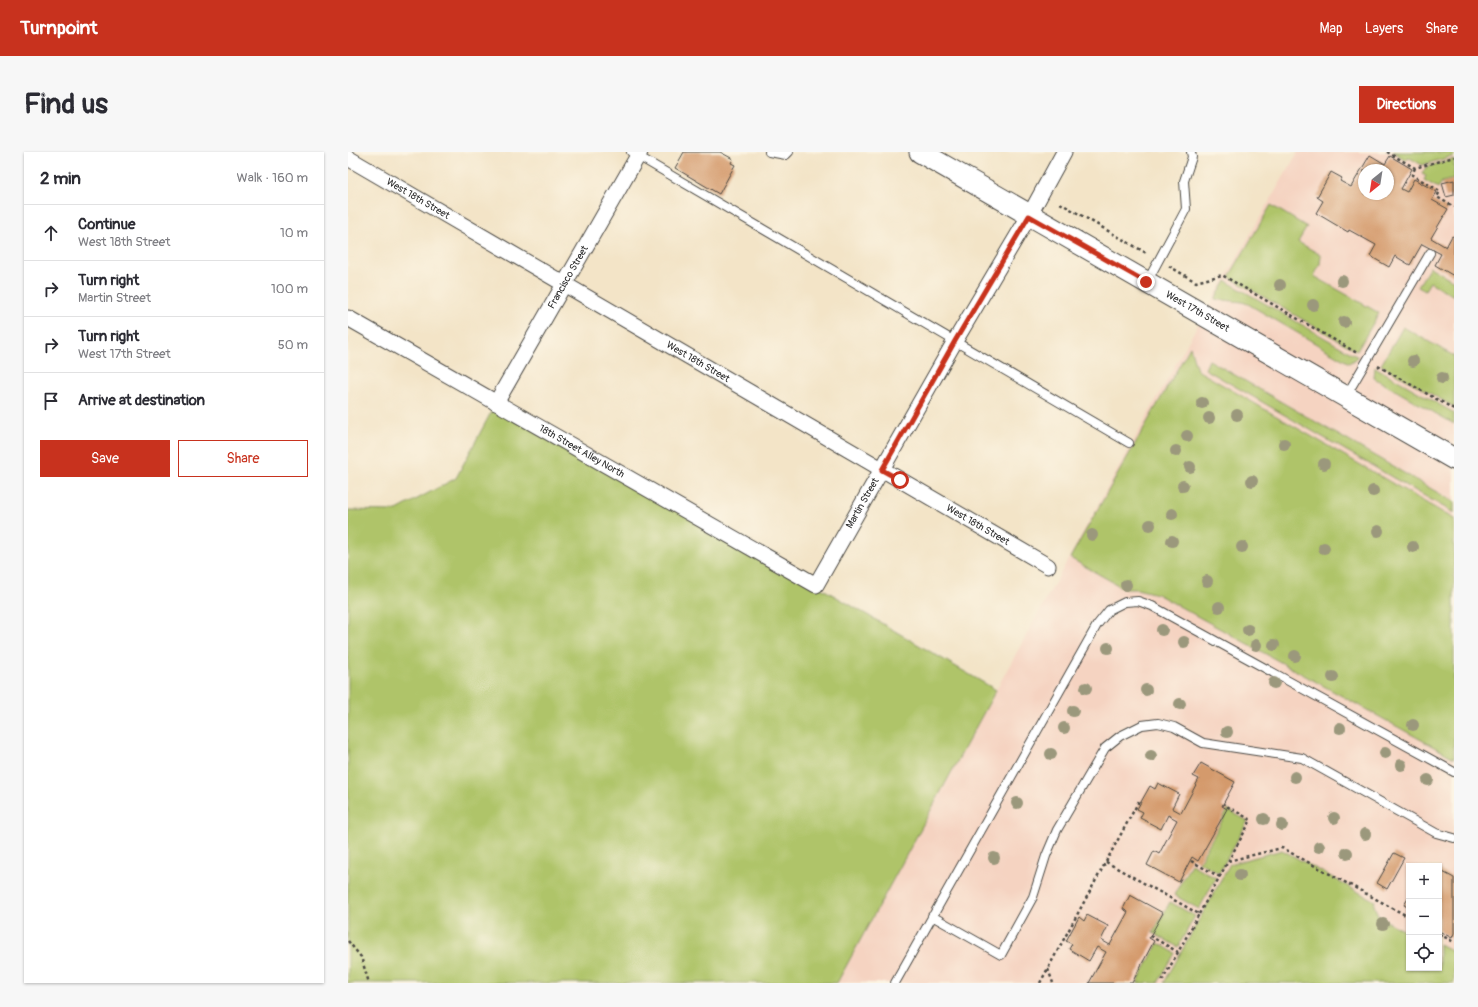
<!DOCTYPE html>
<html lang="en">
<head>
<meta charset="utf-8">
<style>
	:root { --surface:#fff; --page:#f7f7f7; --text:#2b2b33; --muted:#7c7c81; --line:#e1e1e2; --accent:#c8321e }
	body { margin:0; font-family:Pangolin,sans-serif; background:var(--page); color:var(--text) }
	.controls { position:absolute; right:12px; bottom:12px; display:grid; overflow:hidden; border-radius:0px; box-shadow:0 1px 3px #0004 }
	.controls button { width:36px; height:36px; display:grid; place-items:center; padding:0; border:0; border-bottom:1px solid var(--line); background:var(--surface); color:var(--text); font:20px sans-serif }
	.compass { position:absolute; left:1010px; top:12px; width:36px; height:36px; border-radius:50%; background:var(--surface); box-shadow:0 1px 3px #0004; rotate:210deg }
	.stop { position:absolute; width:12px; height:12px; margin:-9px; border:3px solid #c8321e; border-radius:50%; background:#fff }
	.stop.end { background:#c8321e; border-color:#fff; box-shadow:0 1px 4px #0008 }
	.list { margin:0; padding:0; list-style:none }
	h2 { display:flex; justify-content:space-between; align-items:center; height:52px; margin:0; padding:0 16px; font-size:17px }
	h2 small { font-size:13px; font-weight:400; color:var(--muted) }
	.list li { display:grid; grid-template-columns:26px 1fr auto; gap:12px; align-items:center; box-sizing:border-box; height:56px; padding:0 16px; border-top:1px solid var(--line) }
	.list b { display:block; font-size:15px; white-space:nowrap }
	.list p { margin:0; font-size:13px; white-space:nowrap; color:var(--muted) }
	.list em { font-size:13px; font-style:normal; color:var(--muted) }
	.actions { display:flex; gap:8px; padding:12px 16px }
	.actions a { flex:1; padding:9px 0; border:1px solid var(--accent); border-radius:0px; text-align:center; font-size:14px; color:var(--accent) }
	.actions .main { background:var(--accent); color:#fff }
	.icon { flex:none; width:22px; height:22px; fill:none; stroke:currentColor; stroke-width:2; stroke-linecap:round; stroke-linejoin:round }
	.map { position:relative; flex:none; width:1106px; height:831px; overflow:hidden; border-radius:0px }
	header { display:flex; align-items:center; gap:24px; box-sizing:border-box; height:56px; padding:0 20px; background:var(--accent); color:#fff }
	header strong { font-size:19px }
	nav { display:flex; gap:22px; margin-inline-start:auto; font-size:14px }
	.intro { display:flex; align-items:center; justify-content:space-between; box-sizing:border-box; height:96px; padding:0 24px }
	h1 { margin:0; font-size:28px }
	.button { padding:10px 18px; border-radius:0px; background:var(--accent); color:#fff; font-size:14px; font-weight:700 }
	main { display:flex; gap:24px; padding:0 24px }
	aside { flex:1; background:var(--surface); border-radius:0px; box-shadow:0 1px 3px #0004 }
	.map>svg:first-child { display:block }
	.built { fill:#f5d3c1; fill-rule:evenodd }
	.green { fill:#afc469; stroke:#6d784a }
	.building { fill:#d49a6c; fill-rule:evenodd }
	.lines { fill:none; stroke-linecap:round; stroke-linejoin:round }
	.lane-casing { stroke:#494742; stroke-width:10 }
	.street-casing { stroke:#494742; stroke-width:17 }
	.secondary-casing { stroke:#494742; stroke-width:23 }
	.path { stroke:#494742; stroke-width:2.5; stroke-dasharray:3 3; stroke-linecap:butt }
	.lane { stroke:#fff; stroke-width:8 }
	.street { stroke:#fff; stroke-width:15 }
	.secondary { stroke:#fff; stroke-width:21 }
	.tree { fill:#9b987c }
	.route { stroke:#c8321e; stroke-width:5 }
	.labels { text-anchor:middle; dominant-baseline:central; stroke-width:4; stroke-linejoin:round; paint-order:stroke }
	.street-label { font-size:10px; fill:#2b2b2b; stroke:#fcf5e5 }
</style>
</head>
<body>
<header>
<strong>Turnpoint</strong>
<nav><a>Map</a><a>Layers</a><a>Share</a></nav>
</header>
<div class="intro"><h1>Find us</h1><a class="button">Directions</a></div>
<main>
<aside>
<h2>2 min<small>Walk · 160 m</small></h2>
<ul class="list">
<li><svg class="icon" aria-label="ahead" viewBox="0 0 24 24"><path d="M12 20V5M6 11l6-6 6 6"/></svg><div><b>Continue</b><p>West 18th Street</p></div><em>10 m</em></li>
<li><svg class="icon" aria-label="right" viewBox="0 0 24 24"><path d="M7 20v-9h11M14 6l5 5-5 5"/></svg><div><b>Turn right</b><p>Martin Street</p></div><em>100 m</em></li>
<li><svg class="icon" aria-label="right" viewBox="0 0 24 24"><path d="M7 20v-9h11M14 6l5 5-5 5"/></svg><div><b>Turn right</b><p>West 17th Street</p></div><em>50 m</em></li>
<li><svg class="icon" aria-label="arrive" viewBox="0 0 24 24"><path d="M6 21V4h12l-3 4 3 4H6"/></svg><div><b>Arrive at destination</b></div></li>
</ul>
<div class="actions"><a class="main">Save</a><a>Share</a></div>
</aside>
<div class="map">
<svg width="1106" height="831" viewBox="0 0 1106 831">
	<rect width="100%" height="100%" fill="#fcf5e5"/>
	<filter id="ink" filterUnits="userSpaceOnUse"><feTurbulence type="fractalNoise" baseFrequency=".025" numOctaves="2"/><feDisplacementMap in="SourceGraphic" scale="8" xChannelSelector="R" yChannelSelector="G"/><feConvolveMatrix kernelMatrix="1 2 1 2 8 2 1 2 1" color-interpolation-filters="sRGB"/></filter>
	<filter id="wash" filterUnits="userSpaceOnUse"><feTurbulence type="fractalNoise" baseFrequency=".012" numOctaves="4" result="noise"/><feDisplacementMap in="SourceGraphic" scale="16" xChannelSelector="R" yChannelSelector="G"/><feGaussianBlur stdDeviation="0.9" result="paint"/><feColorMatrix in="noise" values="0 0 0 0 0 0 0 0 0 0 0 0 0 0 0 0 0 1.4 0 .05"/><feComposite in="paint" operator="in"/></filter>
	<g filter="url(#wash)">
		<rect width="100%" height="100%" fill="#f3e4c7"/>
		<path class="built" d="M950 0H1106V831H489L648 538 840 190ZM1016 18H1040V42H1016ZM1061 714H1091V816H1061Z"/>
		<path class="green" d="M1045 0H1106V4L1074 13 1060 5 1058 8Z
			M1106 7V27L1094 30 1090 36 1076 28 1078 24 1074 22 1078 15Z
			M923 53 959 75 950 90 973 103 972 112 966 124 1031 161 1009 199 881 125Z
			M1082 115 1106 129V144L1082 130 1077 138 1070 134Z
			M878 129 1010 205 1001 211 900 152 894 150 867 147Z
			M1055 175 1106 204V255L1033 213Z
			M842 195 849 218 1106 367V606L809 442 789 437H777L722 406Z
			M861 208 1106 350V361L857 217Z
			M1027 215 1106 261V272L1026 226Z
			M148 251 468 433 648 538 489 831H0V358L47 359 108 326Z
			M880 658 900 669 871 721 851 710Z
			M934 698 1027 749 1026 753 1030 764 1056 779 1061 778V816H1091V792L1106 800V831H816L882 712Z
			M843 712 868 726 851 757 826 743Z
			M822 750 847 764 830 795 805 781Z
			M810 791 827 801 810 831H789Z"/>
		<g id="blocks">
			<path class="building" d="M336 0H372L385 7 383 11 387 13 371 42 327 16Z
				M1022 3 1037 12 1042 4 1064 17 1053 37 1059 40 1066 27 1089 40 1084 48 1100 57 1083 86 1098 95 1104 84 1106 85V124L1087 113 1093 102 1074 92 1062 113 1047 104 1041 115 1022 104 1028 93 1001 78 1000 80 968 61 975 49 969 45 983 20 994 26 992 29 1003 35ZM1016 18H1040V42H1016Z
				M1106 28V43L1098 45 1094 31Z
				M853 611 887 630 874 654 879 657 850 709 844 705 831 730 799 713 806 699 811 702 829 668 820 663 813 677 792 666 795 660 789 657 802 634 807 637 810 631 831 642 824 656 833 661 851 627 845 624Z
				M1046 701 1056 706 1039 737 1029 731Z
				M1091 718 1106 726V781L1104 786 1091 779Z
				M782 743 815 761 801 786 806 789 784 831H741L758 800 749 795 741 809 721 797 724 792 718 789 731 765 736 769 739 763 760 774 753 788 762 793 780 760 775 757Z
				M1061 745V756L1056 753Z"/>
		</g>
	</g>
	<g filter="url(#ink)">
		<use href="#blocks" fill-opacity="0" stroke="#494742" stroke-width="1"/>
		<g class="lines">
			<defs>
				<path id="lane" d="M283 0 781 291
					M421 0 438 3 441 0
					M799 130 838 57 836 29 844 5 843 0
					M998 244 1082 101
					M584 764 653 803 685 745 698 704 709 678 757 596 772 584 794 573 810 571 826 575 855 591 954 606 1088 681 1106 686
					M547 831 749 473 761 458 777 450 790 449 804 454 1106 620"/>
				<g id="street">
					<path id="s1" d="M0 6 700 414"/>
					<path id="s2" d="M0 166 468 433 607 189 681 64 716 0"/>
					<path id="s3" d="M148 251 292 0"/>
				</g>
				<g id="secondary">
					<path id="s4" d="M572 0 1106 307"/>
				</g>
			</defs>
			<use href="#lane" class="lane-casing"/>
			<use href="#street" class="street-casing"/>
			<use href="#secondary" class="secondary-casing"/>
			<path class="path" d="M1039 0 1067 16 1106 5
				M1067 16 1064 23 1092 39 1089 45 1106 55
				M712 51 800 102
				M821 114 848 130 874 123 1009 201
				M1030 214 1106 257
				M843 709 872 725
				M880 709 934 696 1061 765
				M758 710 851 762 813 831
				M851 762 903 668 875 652
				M1091 782 1106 790
				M802 784 830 800
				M0 789 13 805 21 831
				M700 817 705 831
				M692 831 791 649 793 650"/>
			<use href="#lane" class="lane"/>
			<use href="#street" class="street"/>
			<use href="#secondary" class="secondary"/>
		</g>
		<g class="tree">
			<circle cx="994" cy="129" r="6"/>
			<circle cx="932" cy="133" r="6"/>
			<circle cx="965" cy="153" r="6"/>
			<circle cx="996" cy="170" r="6"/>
			<circle cx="1065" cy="209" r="6"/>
			<circle cx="1094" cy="226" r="6"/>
			<circle cx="854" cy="251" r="6"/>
			<circle cx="889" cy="263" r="6"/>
			<circle cx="861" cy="266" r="6"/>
			<circle cx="839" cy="284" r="6"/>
			<circle cx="936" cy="292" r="6"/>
			<circle cx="828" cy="299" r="6"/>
			<circle cx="976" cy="312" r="6"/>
			<circle cx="842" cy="315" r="6"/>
			<circle cx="904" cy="329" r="6"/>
			<circle cx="835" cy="334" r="6"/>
			<circle cx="1025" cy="339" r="6"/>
			<circle cx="824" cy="362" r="6"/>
			<circle cx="802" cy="373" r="6"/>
			<circle cx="1030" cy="379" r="6"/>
			<circle cx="744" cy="383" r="6"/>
			<circle cx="824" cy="389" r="6"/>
			<circle cx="894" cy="395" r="6"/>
			<circle cx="1065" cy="395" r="6"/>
			<circle cx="976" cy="396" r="6"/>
			<circle cx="859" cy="429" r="6"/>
			<circle cx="778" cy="433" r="6"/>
			<circle cx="871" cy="455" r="6"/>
			<circle cx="814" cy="478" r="6"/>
			<circle cx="900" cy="478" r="6"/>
			<circle cx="836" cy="490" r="6"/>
			<circle cx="908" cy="493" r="6"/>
			<circle cx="926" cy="493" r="6"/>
			<circle cx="760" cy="496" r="6"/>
			<circle cx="947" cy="504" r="6"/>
			<circle cx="985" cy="525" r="6"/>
			<circle cx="926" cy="531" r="6"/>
			<circle cx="738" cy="536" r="6"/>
			<circle cx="798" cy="538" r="6"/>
			<circle cx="832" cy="552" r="6"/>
			<circle cx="725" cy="559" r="6"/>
			<circle cx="1065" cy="573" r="6"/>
			<circle cx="716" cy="576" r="6"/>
			<circle cx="992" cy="576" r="6"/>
			<circle cx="879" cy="580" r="6"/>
			<circle cx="1037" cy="601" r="6"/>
			<circle cx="703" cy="602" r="6"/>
			<circle cx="803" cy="604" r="6"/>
			<circle cx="1053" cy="613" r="6"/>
			<circle cx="947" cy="625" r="6"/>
			<circle cx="1080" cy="628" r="6"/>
			<circle cx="669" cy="651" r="6"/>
			<circle cx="986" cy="666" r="6"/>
			<circle cx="916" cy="667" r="6"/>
			<circle cx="934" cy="673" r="6"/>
			<circle cx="1017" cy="682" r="6"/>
			<circle cx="971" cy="695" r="6"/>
			<circle cx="999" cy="701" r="6"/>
			<circle cx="646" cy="706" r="6"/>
			<circle cx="892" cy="723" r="6"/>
			<circle cx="1035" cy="772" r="6"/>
		</g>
	</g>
	<g class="lines" filter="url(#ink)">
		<path class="route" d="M552 328 534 318 607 189 681 64 798 130"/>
	</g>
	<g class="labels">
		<g class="street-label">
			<text stroke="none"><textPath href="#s1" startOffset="81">West 18th Street</textPath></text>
			<text stroke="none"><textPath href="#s3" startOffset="145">Francisco Street</textPath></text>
			<text stroke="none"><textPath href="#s4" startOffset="320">West 17th Street</textPath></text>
			<text stroke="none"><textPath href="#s1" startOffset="405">West 18th Street</textPath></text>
			<text stroke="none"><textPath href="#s2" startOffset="269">18th Street Alley North</textPath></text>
			<text stroke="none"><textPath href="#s2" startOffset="633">Martin Street</textPath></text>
			<text stroke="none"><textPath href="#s1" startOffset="729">West 18th Street</textPath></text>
		</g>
	</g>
</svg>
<div class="controls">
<button>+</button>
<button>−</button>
<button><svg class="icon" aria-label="locate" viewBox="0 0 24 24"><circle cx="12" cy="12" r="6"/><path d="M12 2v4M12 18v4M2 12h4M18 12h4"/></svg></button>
</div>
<svg class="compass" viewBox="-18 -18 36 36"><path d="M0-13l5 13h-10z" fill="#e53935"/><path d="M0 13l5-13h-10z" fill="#7c7c81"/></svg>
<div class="stop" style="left:552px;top:328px"></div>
<div class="stop end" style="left:798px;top:130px"></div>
</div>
</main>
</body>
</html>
